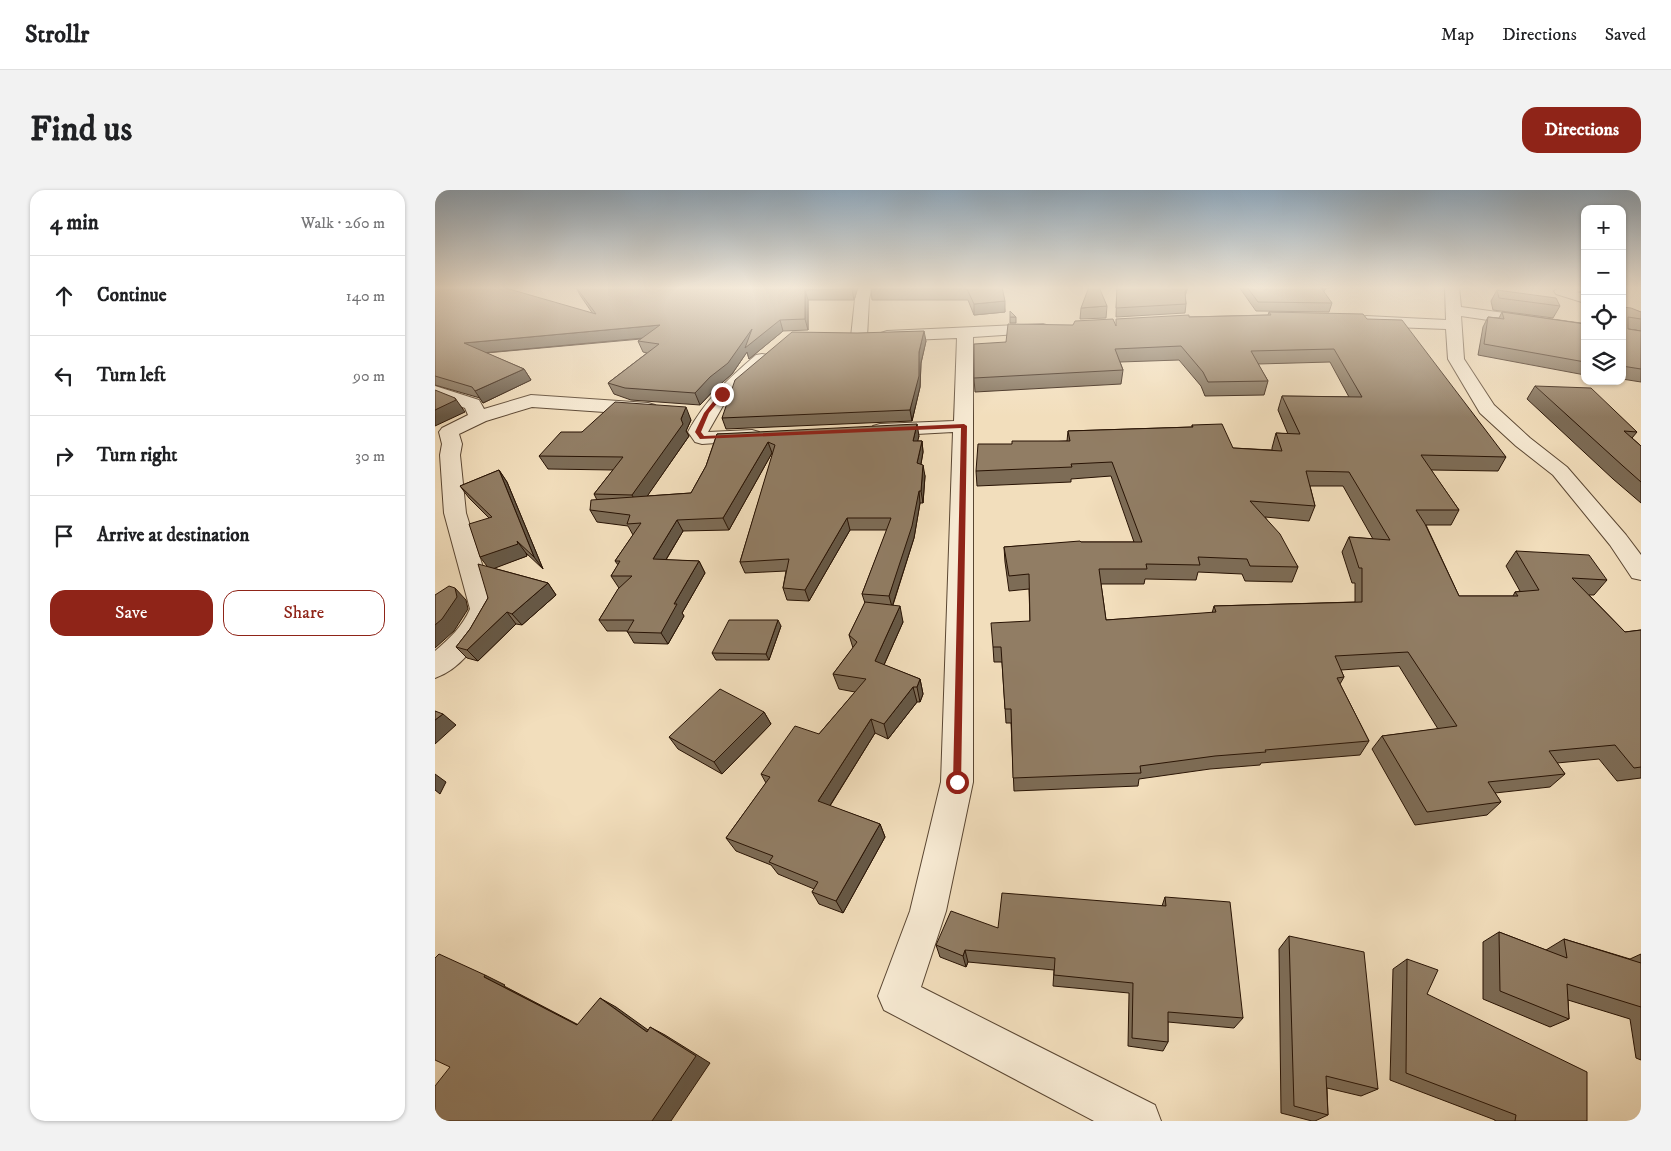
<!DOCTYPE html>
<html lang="en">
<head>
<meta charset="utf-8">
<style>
	:root { --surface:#fff; --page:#f2f2f2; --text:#202124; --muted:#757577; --line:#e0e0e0; --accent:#8f2418 }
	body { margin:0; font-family:"IM FELL DW Pica",serif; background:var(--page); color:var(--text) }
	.controls { position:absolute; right:15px; top:15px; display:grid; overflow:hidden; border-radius:10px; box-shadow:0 1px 4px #0004 }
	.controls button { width:45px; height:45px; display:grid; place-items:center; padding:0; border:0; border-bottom:1px solid var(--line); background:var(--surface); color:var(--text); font:25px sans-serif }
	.stop { position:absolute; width:15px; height:15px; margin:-11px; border:4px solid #8f2418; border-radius:50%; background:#fff }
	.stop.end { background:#8f2418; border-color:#fff; box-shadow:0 1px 5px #0008 }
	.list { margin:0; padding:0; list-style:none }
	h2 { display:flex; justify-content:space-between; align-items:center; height:65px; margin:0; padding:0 20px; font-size:21px }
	h2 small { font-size:16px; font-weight:400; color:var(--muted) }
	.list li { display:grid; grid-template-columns:32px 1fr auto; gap:15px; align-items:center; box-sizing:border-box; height:80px; padding:0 20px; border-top:1px solid var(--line) }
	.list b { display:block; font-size:19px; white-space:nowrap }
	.list em { font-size:16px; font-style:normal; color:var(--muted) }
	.actions { display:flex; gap:10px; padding:15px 20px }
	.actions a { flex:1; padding:11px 0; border:1px solid var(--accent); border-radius:15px; text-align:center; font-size:18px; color:var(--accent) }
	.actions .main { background:var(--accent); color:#fff }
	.icon { flex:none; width:28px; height:28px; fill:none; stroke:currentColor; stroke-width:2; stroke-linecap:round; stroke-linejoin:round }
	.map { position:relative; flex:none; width:1206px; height:931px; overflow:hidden; border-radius:15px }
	header { display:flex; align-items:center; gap:30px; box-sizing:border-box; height:70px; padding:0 25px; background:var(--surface); border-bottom:1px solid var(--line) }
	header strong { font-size:24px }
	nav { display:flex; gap:28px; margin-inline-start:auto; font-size:18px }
	.intro { display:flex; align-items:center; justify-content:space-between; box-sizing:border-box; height:120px; padding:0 30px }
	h1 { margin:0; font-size:35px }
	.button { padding:12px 22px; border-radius:15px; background:var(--accent); color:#fff; font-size:18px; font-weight:700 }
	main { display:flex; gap:30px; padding:0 30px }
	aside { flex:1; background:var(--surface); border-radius:15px; box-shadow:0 1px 4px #0004 }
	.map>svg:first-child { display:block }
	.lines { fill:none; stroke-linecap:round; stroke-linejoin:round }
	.minor-casing { stroke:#5a4632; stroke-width:2 }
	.minor { fill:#f7ead3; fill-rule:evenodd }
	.wall { fill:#7d6c56; stroke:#281304; fill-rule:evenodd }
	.shaded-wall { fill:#665846; stroke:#281304 }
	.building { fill:#917d64; stroke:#281304; fill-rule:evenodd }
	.route { fill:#8f2418 }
</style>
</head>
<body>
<header>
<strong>Strollr</strong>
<nav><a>Map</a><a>Directions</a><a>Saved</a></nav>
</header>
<div class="intro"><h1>Find us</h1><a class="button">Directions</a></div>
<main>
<aside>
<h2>4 min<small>Walk · 260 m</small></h2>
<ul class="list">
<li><svg class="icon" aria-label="ahead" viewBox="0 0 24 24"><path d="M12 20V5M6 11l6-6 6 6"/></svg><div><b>Continue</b></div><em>140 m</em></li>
<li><svg class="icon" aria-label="left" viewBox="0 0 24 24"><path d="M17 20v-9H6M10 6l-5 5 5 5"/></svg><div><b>Turn left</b></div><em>90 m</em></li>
<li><svg class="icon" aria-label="right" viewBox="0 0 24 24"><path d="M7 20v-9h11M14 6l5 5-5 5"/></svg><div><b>Turn right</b></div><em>30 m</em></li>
<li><svg class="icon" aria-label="arrive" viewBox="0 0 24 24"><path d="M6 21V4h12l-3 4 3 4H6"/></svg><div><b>Arrive at destination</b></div></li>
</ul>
<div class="actions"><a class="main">Save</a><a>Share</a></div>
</aside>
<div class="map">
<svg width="1206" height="931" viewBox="0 0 1206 931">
	<rect width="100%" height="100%" fill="#f2debc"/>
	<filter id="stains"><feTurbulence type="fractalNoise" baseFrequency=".004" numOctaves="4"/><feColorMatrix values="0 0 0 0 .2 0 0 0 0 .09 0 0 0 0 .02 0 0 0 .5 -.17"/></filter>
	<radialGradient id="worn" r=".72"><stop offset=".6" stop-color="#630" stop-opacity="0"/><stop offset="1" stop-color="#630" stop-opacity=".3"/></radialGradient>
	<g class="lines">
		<defs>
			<path id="minor" d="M423 97H437L434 109 432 147 430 150H418L416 147 420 109Z
				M1010 97H1024L1026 117 1150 134V144L1026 126 1029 169 1059 215 1095 248 1132 277 1191 345 1206 365V390L1197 388 1175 355 1118 285 1081 256 1045 223 1013 169 1011 139 931 136 926 134 923 131 926 128 931 126 1011 130Z
				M1125 97H1150L1149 100 1142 102 1150 104V113L1121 104 1119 101Z
				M608 134 614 136 616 139 614 142 538 147V592L511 721 486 797 720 915 726 931H659L449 820 443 806 475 721 506 592 518 242 445 246 438 244 435 240 438 236 445 234 519 231 522 148 452 151 446 149 444 146 446 143 452 141Z
				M327 164 333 165 335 169 289 214 273 242 317 240 324 242 327 246 324 250 267 254 260 252 253 242C270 210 294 188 321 165Z
				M0 196 44 210 49 219 96 205 213 213 220 215 222 219 220 223 213 225 97 217 51 231 24 244 27 254 25 265 31 323 61 419C49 445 29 478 0 488V461C15 448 27 437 35 419L9 323 5 265 7 254 4 242 7 238 33 225 30 218 0 207Z"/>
		</defs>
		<use href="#minor" class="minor-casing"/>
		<use href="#minor" class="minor"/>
	</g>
	<path class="wall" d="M0 97 158 124 145 105 141 97H423L419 110H373V140L348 141 314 169 312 162 297 184 280 199 265 215 196 210 179 204 173 193 212 163 208 162 203 151 206 149 51 163 89 179 96 190 48 213 45 208 0 195Z
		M567 97 570 122 539 125 533 110H437L436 99Z
		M682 97H753L750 106 751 114 750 123 681 127Z
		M804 97H892L888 102 897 113 894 122 821 121Z
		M1062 100 1125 116 1118 128 1058 120 1056 111Z
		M672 116 671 128 645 129 646 118Z
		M1187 117 1206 122V141L1193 139 1206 141V192L1187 189Z
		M834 122 932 129 1071 267 1063 281 996 280 1024 320 1016 335H991L1024 406H1078L1080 402 1085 401 1071 376 1081 361 1172 390 1159 405H1154L1190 442 1206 440V588L1182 591 1164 569 1122 573 1130 584 1115 597 1060 603 1066 612 1052 625 980 635 937 559 947 546 1003 539 964 476 906 480 909 487 905 494 934 551 925 565 826 573 825 575 775 579 704 589 703 596 579 601 576 533H571L567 472H559L558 457 595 431 594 399 574 401 570 372 569 357 646 352H699L676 286 636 289V292L542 296 541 281 577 254 632 251 633 241 757 237V235L798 258 837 260V258L841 243 853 244 843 220 847 206 914 207 895 172 823 174 833 191 829 205 770 206 766 196 744 170 685 172 688 180 686 194 540 202 539 188 571 152 681 136 754 127 833 125ZM875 296H908L938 349 914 347 907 362 917 393H920V412L779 416 777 423 671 430 666 394H709L710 389 761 390 763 382 807 384 810 391 857 392 863 377 830 327 874 331 880 316Z
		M1067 122 1150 134V185L1043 165 1048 137 1053 127 1064 128Z
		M575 127H581V133H575Z
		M491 151 486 173 485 197 477 231 291 239 287 228Z
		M1100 196 1202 242 1197 248 1206 256V313L1178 289 1092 209Z
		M256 230 251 241 254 246 212 306 256 303 271 276 282 244 484 246 482 251H487L488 262 486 274 490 286 488 313H485L479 348 458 415 468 432 449 475 485 489 488 504 485 512H482L453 549 440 543 395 616 445 634 450 647 408 723 384 714 377 702 379 699 343 684 336 675 301 661 291 648 331 593 326 584 384 544 420 502 404 499 398 484 418 458 414 445 430 413 427 404 452 340H415L374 411 352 410 348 398 351 381 310 383 305 372 338 264 337 263 294 340 248 341 231 370 264 371 270 383 247 423 249 426 233 454 199 453 192 441H172L164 430 184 398 176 386 183 375 180 371 198 345 193 336 162 332 155 320 162 310 159 304 178 280 113 279 104 266 147 242Z
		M64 280 72 292 108 379 91 363 92 366 58 378 113 393 121 405 87 435 81 434 43 471 32 468 21 457 35 439 53 408 54 328 34 308 25 296Z
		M346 436 334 470H281L277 463Z
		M329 522 336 534 287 584 243 559 234 547Z
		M730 707 808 828 799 838 733 832V852L728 861 693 856 694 803 618 796 619 780 533 772 531 777 505 767 501 755 563 738 727 716Z
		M1064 742 1111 760 1129 749 1195 769 1206 764V870L1201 868 1195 829 1133 810 1134 829 1115 837 1048 809V752Z
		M854 746 943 899 926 906 892 898 893 925 880 931H877L846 923 844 759Z
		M972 769 992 804 1152 931H1060V930L955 890 958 779Z"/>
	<path class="shaded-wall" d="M418 97H423L419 110 417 99Z
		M752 97H753L748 111 750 102Z
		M888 97H892L884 109 887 99Z
		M370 100 373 110V140L370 129Z
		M570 111V122L539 125V114Z
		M345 130 348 141 314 169 312 162 297 184 280 199 265 215 260 203 317 139Z
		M225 135 230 146 36 164 29 153Z
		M489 141 491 151 486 173 485 197 477 231 475 220 484 162Z
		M89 179 96 190 48 213 40 201Z
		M20 208 30 222 0 236V220Z
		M251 217 256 230 251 241 254 246 204 318 197 305 246 229Z
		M482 234 484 246 480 262 478 251Z
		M487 251 488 262 484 285 482 273Z
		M333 252 337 263 294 340 288 328Z
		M488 275 490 286 488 313 486 301Z
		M64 280 72 292 108 379 99 367Z
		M484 301 485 313 479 348 457 417 454 406Z
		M412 328 415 340 374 411 370 400Z
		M242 330 248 341 224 381 218 369Z
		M82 351 91 363 92 366 55 380 45 367Z
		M264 371 270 383 247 423 249 426 233 454 226 443 239 414Z
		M113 393 121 405 87 435 77 424Z
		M20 398 31 410 33 419 19 441 0 458V435Z
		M465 416 468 432 444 486 440 471Z
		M72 422 81 434 43 471 32 460Z
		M343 430 346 436 334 470 331 464Z
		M485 489 488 504 485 512 482 497Z
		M478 497 482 512 453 549 449 534Z
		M329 522 336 534 287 584 279 572Z
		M8 524 21 535 0 554V530Z
		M436 529 440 543 389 625 383 611Z
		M0 584 11 592 5 604 0 600Z
		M445 634 450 647 408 723 401 711Z
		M530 760 533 772 531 777 528 766Z
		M50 785 70 795 69 796 159 843 142 835 49 787Z
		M165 808 181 817 227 850 212 842Z
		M215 837 230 845 275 873 236 931H217Z"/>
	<path class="building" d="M0 97H67L161 124 141 97H418L417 99 370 100V129L345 130 310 158 317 139 293 173 275 187 260 203 190 198 173 193 224 154 203 151 225 135 29 153 89 179 40 201 37 197 0 186Z
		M436 97H567L570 111 539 114 532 99H436Z
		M654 97H664L672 116 646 118Z
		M682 97H752L750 102 751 114 681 118Z
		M812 97H888L887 99 897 113 823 112Z
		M1062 100 1121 108 1125 116 1064 108Z
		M1187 117 1196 118 1206 122V129L1193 127V139L1206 141V179L1187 176Z
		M575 121 581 127H575Z
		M834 122 928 124 932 129 967 130 1071 267 986 265 1024 320H981L990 334 1024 406H1083L1080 402 1104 400 1081 361 1154 365 1172 390 1137 388 1190 442 1206 440V577L1199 578 1180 555 1114 561 1130 584 1053 592 1066 612 992 622 947 546 1022 536 973 462 900 466 909 487 902 488 934 551 830 560 831 562 780 566 705 576 706 583 578 588 576 519H570L566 457H558L556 433 595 431 594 384 574 386 569 357 645 351 646 352H707L677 272 636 274 637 277 541 281 543 254H577V251H635L633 241 758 237 757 235 787 234 798 258 847 261 841 243 865 244 847 206 927 207 899 159 816 161 833 191 773 192 768 182 746 156 680 159 688 180 539 188V154L571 152 573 134 638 135 640 131 678 129 681 136V129L754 125V127L836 125ZM871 281 914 282 955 350 914 347 924 378H927V412L779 416 781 422 671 430 664 379H712L711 374 765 375 763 367 812 369 815 376 863 377 845 344 815 311 880 316Z
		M1067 122 1150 134V172L1049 154 1053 127 1069 129Z
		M489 141 484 162V186L475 220 287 228 300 190 357 142 422 143Z
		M1100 196 1156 198 1202 242 1189 241 1206 256V292L1188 276Z
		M0 200 20 208 21 210 0 220Z
		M180 212 251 217 246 229 248 234 197 305 159 304 188 267 104 266 126 242H147Z
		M482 234 478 251H487L482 273 488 275 486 301H484L477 336 454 406 427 404 456 328H412L370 400 348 398 354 369 305 372 340 255 333 252 288 328 242 330 218 369 264 371 239 414H242L226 443 192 442 199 430H164L183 399 197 386H176L185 371H180L206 333 192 334 195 325 155 320 156 310 256 303 271 276 282 244Z
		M64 280 99 367 82 351 83 354 45 367 34 334 57 327 25 296Z
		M43 374 113 393 77 424 72 422 32 460 21 457 35 439 53 408Z
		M14 396 20 398 22 407 7 429 0 435V405Z
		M430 412 465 416 440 471 485 489 482 497H478L449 534 436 529 383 611 445 634 401 711 377 702 383 692 334 672 338 666 291 648 335 587 326 584 360 536 384 544 431 489 398 484 422 452 414 445Z
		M294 430H343L331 464 277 463Z
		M285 499 329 522 279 572 234 547Z
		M0 521 8 524 0 530Z
		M567 703 731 716 730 707 795 712 808 828 733 822V852L697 848 698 793 619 785 620 768 530 760 528 766 501 755 516 721 563 738Z
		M1064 742 1132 768 1129 749 1206 773V817L1132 794 1134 829 1065 801Z
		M854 746 929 762 943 899 891 886 893 925 859 916Z
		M4 764 50 785 49 787 142 835 165 808 212 842 215 837 261 866 217 931H0V896L15 877 0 870V768Z
		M972 769 1003 780 992 804 1152 882V931H1080L1081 925 971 883Z"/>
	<linearGradient id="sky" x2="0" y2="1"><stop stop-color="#90a9bd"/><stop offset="0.43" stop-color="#f9f0e1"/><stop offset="1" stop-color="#f9f0e1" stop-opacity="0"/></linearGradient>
	<rect width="1206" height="227" fill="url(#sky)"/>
	<path class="route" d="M285 203 290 204 274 223 266 242 269 246 529 234 532 236 526 595H519L518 592 526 238 265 249 260 242 269 223Z"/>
	<rect width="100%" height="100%" filter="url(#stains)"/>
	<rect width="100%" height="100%" fill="url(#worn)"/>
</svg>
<div class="controls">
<button>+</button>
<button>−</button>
<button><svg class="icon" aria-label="locate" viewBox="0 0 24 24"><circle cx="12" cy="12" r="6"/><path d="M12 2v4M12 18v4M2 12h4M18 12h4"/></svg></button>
<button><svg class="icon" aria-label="layers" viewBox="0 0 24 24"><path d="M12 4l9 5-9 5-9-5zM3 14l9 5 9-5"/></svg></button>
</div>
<div class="stop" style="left:522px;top:592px"></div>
<div class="stop end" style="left:287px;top:204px"></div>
</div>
</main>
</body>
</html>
